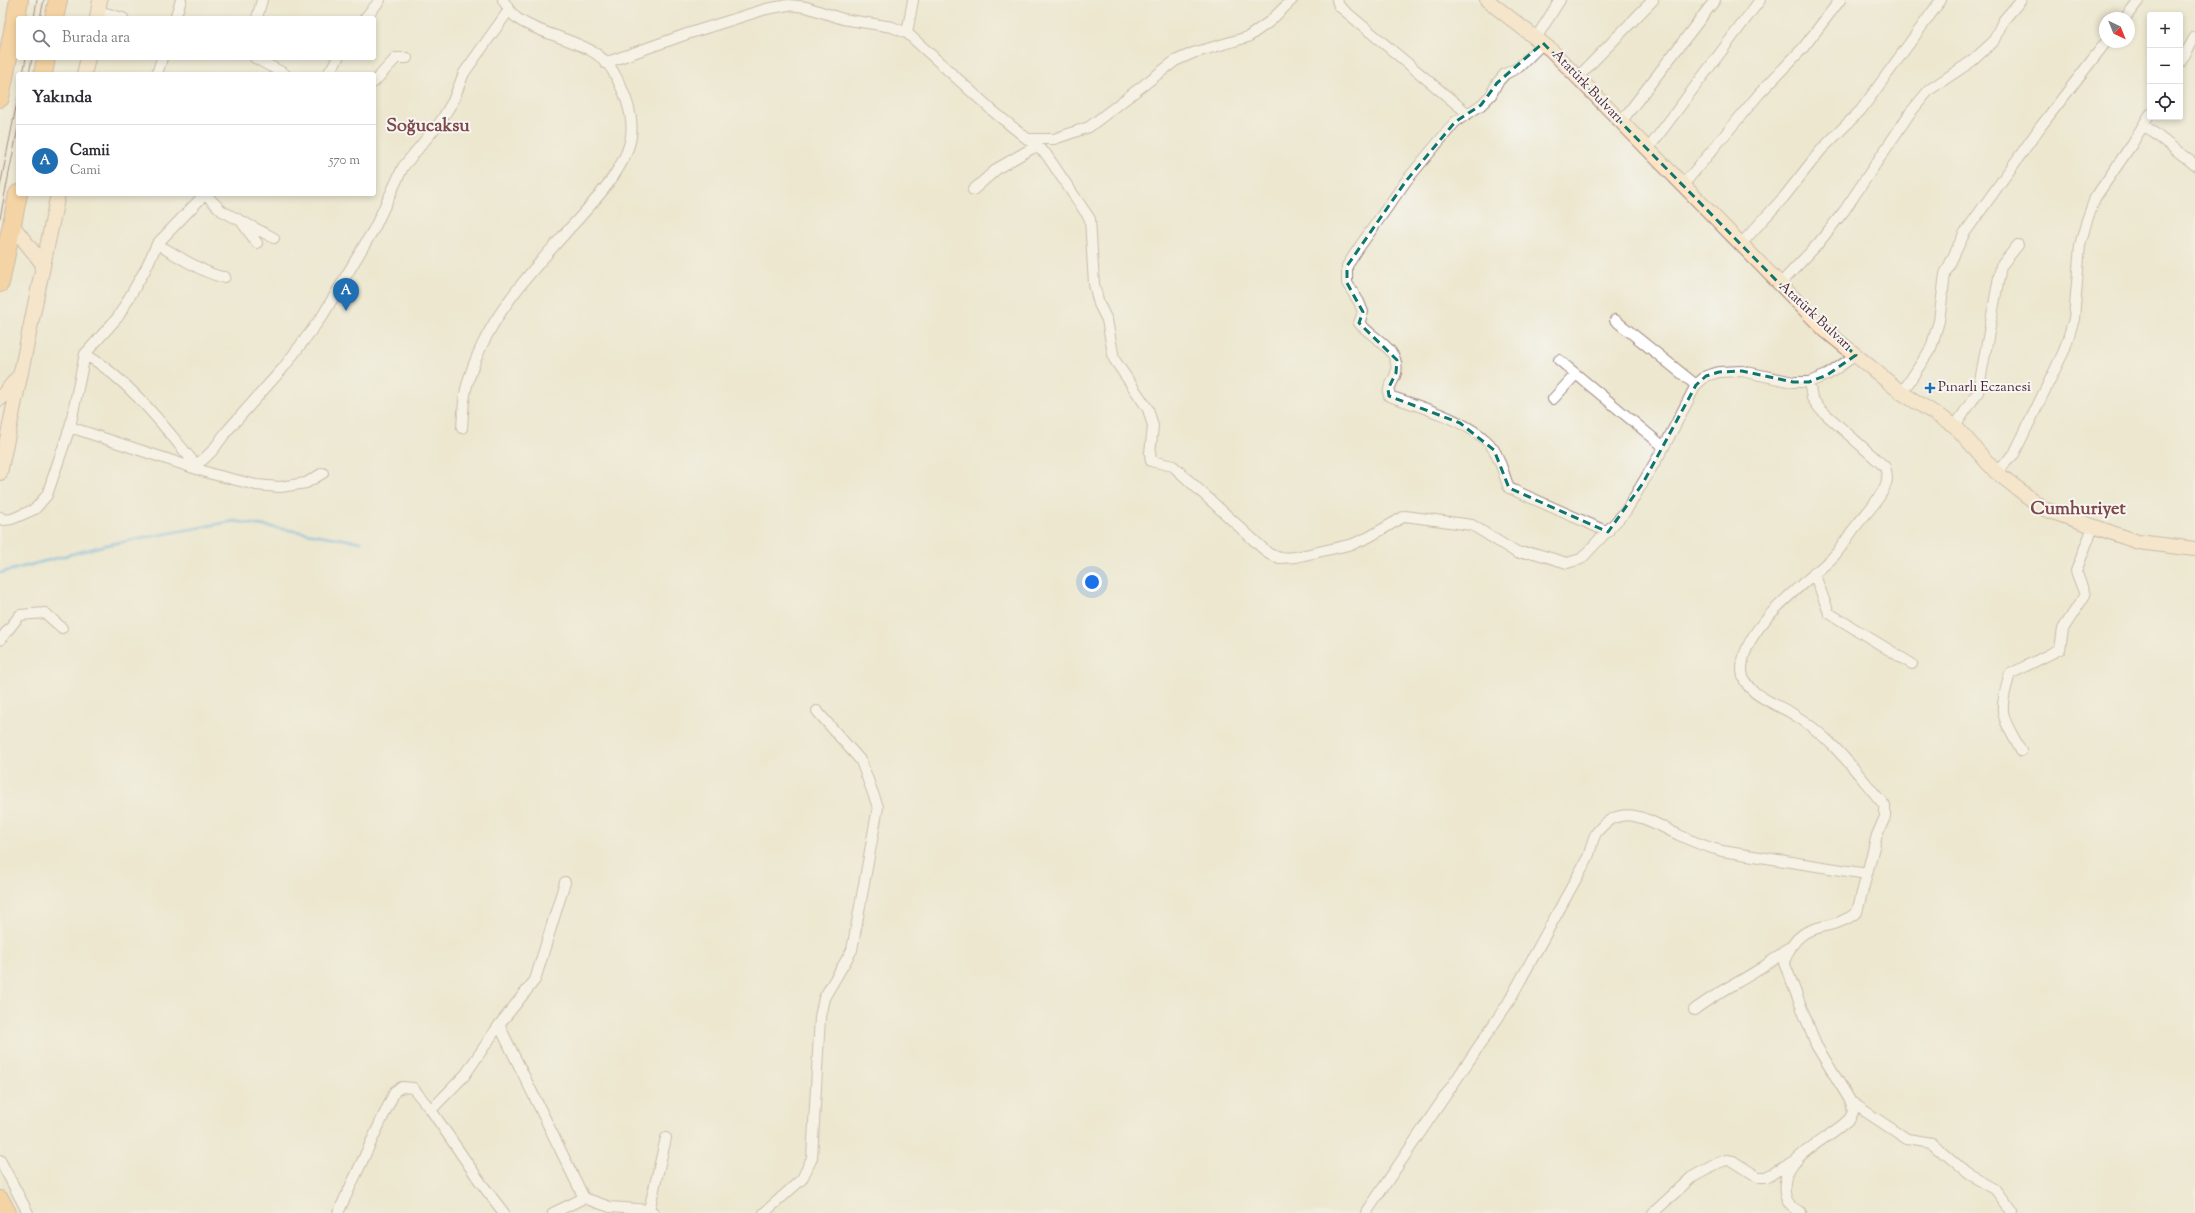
<!DOCTYPE html>
<html lang="tr">
<head>
<meta charset="utf-8">
<style>
	:root { --surface:#fff; --page:#f2f2f3; --text:#2b2b33; --muted:#7c7c81; --line:#e1e1e2; --accent:#1f6fb2 }
	body { margin:0; font-family:"Sorts Mill Goudy",serif; background:var(--page); color:var(--text) }
	.controls { position:absolute; right:12px; top:12px; display:grid; overflow:hidden; border-radius:4px; box-shadow:0 2px 6px #0003 }
	.controls button { width:36px; height:36px; display:grid; place-items:center; padding:0; border:0; border-bottom:1px solid var(--line); background:var(--surface); color:var(--text); font:20px sans-serif }
	.compass { position:absolute; left:2099px; top:12px; width:36px; height:36px; border-radius:50%; background:var(--surface); box-shadow:0 2px 6px #0003; rotate:137deg }
	.you { position:absolute; left:1092px; top:582px; width:14px; height:14px; margin:-10px; border:3px solid #fff; border-radius:50%; background:#1a73e8; box-shadow:0 0 0 6px #1a73e833 }
	.badge { display:grid; place-items:center; width:26px; height:26px; border-radius:50%; background:var(--accent); color:#fff; font-size:13px; font-weight:700 }
	.pin { position:absolute; translate:-50% -33px; filter:drop-shadow(0 1px 2px #0008) }
	.pin::after { content:''; position:absolute; top:21px; width:14px; height:12px; background:inherit; clip-path:polygon(0 0,100% 0,50% 100%) }
	.list { margin:0; padding:0; list-style:none }
	h2 { display:flex; justify-content:space-between; align-items:center; height:52px; margin:0; padding:0 16px; font-size:17px }
	h2 small { font-size:13px; font-weight:400; color:var(--muted) }
	.list li { display:grid; grid-template-columns:26px 1fr auto; gap:12px; align-items:center; box-sizing:border-box; height:72px; padding:0 16px; border-top:1px solid var(--line) }
	.list b { display:block; font-size:15px; white-space:nowrap }
	.list p { margin:0; font-size:13px; white-space:nowrap; color:var(--muted) }
	.list em { font-size:13px; font-style:normal; color:var(--muted) }
	.icon { flex:none; width:22px; height:22px; fill:none; stroke:currentColor; stroke-width:2; stroke-linecap:round; stroke-linejoin:round }
	.map { position:relative; flex:none; width:2195px; height:1213px; overflow:hidden }
	.search { position:absolute; background:var(--surface); box-shadow:0 2px 6px #0003; left:16px; top:16px; width:360px; height:44px; display:flex; align-items:center; gap:10px; box-sizing:border-box; padding:0 14px; border-radius:4px; color:var(--muted); font-size:15px }
	.panel { position:absolute; background:var(--surface); box-shadow:0 2px 6px #0003; left:16px; top:72px; width:360px; height:124px; border-radius:4px }
	.map>svg:first-child { display:block }
	.lines { fill:none; stroke-linecap:round; stroke-linejoin:round }
	.stream { stroke:#6ab0e1; stroke-width:3 }
	.street-casing { stroke:#9c837d; stroke-width:12 }
	.secondary-casing { stroke:#9c837d; stroke-width:16 }
	.highway-casing { stroke:#9c837d; stroke-width:20 }
	.street { stroke:#fff; stroke-width:10 }
	.secondary { stroke:#fee4c5; stroke-width:14 }
	.highway { stroke:#fdbc6f; stroke-width:18 }
	.tram { stroke:#4a1f2b; stroke-width:1 }
	.marked { fill:none; stroke:#0f766e; stroke-width:3; stroke-dasharray:8 5; stroke-linejoin:round }
	.poi-dot { fill:#1f6fb2; stroke:#f6f6f2; stroke-width:1.5 }
	.labels { text-anchor:middle; dominant-baseline:central; stroke-width:4; stroke-linejoin:round; paint-order:stroke }
	.street-label { font-size:14px; fill:#4a1f2b; stroke:#f6f6f2 }
	.poi-label { font-size:14px; fill:#4a1f2b; stroke:#f6f6f2; text-anchor:start }
	.district-label { font-size:18px; font-weight:bold; fill:#7f4749; stroke:#f6f6f2 }
</style>
</head>
<body>
<div class="map">
<svg width="2195" height="1213" viewBox="0 0 2195 1213">
	<rect width="100%" height="100%" fill="#f6f6f2"/>
	<filter id="ink" filterUnits="userSpaceOnUse"><feTurbulence type="fractalNoise" baseFrequency=".025" numOctaves="2"/><feDisplacementMap in="SourceGraphic" scale="8" xChannelSelector="R" yChannelSelector="G"/><feConvolveMatrix kernelMatrix="1 2 1 2 8 2 1 2 1" color-interpolation-filters="sRGB"/></filter>
	<filter id="wash" filterUnits="userSpaceOnUse"><feTurbulence type="fractalNoise" baseFrequency=".012" numOctaves="4" result="noise"/><feDisplacementMap in="SourceGraphic" scale="16" xChannelSelector="R" yChannelSelector="G"/><feGaussianBlur stdDeviation="0.9" result="paint"/><feColorMatrix in="noise" values="0 0 0 0 0 0 0 0 0 0 0 0 0 0 0 0 0 1.4 0 .05"/><feComposite in="paint" operator="in"/></filter>
	<g filter="url(#wash)">
		<rect width="100%" height="100%" fill="#ede7cf"/>
		<g class="lines">
			<path class="stream" d="M0 573 106 545 234 521 361 542"/>
		</g>
	</g>
	<g filter="url(#ink)">
		<g class="lines">
			<defs>
				<path id="street" d="M1337 0 1339 6 1467 113
					M98 11 123 18
					M175 18 181 0
					M257 18 262 0
					M365 18 380 0
					M2125 18 2139 0
					M907 33 913 0
					M1536 38 1560 0
					M1543 43 1519 67 1505 74 1497 83 1491 95 1481 105 1455 122 1406 181 1360 246 1347 266V283L1359 302 1363 312 1359 323C1372 338 1401 349 1396 373 1394 382 1387 386 1389 396 1419 406 1477 423 1494 450 1501 461 1504 476 1509 488L1608 532
					M255 58 285 74
					M605 63 687 34 766 9 788 5 806 7 843 19 892 27 907 33 994 112 1046 154 1090 219 1094 284 1099 304 1107 320 1114 359 1148 409 1153 426 1150 453 1151 461 1173 466 1269 554 1280 558 1296 557 1353 544 1369 537 1405 516 1472 525 1517 553H1534L1567 563 1581 559 1626 511 1664 447 1696 385 1706 376 1719 372 1742 371 1793 382H1809L1827 375 1856 355
					M2180 63 2195 37
					M157 74 162 58
					M328 74 338 58
					M1578 77 1653 0
					M374 82 396 58H407
					M1621 122 1715 0
					M2144 125 2195 165
					M1027 139H1054L1089 127 1175 61 1193 53 1248 37 1269 22 1292 0
					M1648 149 1760 0
					M1683 185 1759 94 1803 48 1840 0
					M973 190 998 168 1036 146
					M205 194 222 211 274 238
					M243 224 257 243
					M157 244C173 253 209 277 225 277
					M1741 244 1784 197 1821 150 1861 110 1941 0
					M1780 284 1817 245 1844 211 1910 113 1929 90 1972 61 1993 42 2003 21 2021 0
					M1615 320 1696 385
					M85 354C131 382 162 424 196 465
					M1559 360 1664 447
					M1809 382 1812 398 1820 409 1885 467C1887 473 1888 478 1886 484 1880 500 1866 513 1856 526 1847 537 1841 550 1830 560 1802 586 1741 628 1742 671 1743 694 1777 704 1793 714 1833 738 1855 771 1885 806V817L1877 835 1857 912C1828 936 1801 915 1784 962L1816 1045 1851 1102 1907 1139 1932 1143 1969 1175 1995 1189 2013 1213
					M1902 393 1931 348 1939 321 1945 274 1964 234 2041 126 2106 42
					M1553 399 1576 374
					M1955 426 1978 392 2001 266 2018 245
					M70 427 212 474 256 485 280 487 306 483 323 473
					M462 428C463 416 463 402 466 389 474 358 489 328 508 302 526 276 549 252 570 228 591 205 627 168 631 136 634 115 624 91 614 73 598 41 545 38 518 19 511 14 507 7 503 0
					M192 467 204 459 213 450 227 431 284 367 323 315 375 227 403 167 441 121 453 101 464 73 509 10
					M1996 472 2014 454 2064 351 2074 319 2080 245 2087 220 2095 198 2132 144 2150 114
					M0 517 3 520 12 519 35 509 47 495 70 427 85 354 118 317 145 270 157 244 205 194
					M1814 573 1829 613 1912 664
					M0 640 20 615 45 613 62 628
					M2021 751C2002 715 1997 715 2010 674L2060 649 2063 629 2085 595 2076 571 2093 527
					M1694 1010C1724 987 1759 974 1788 948
					M499 1025 584 1198 610 1207 649 1210 654 1213
					M0 1160 28 1213
					M649 1210 666 1138
					M338 1213 395 1091 402 1087 413 1088 431 1110
					M504 1213 481 1183 431 1110 465 1075 499 1025 535 980 565 882
					M553 1213 584 1198
					M764 1213 802 1179 812 1158 820 1017 824 998 852 950 878 807 861 761 817 711
					M1366 1213 1508 1003 1588 857C1591 850 1592 838 1597 832 1623 799 1652 823 1679 835 1693 842 1707 847 1722 851L1867 874
					M1653 1213 1692 1177 1718 1163 1726 1160 1733 1161 1758 1177H1766L1797 1160
					M1801 1213C1793 1209 1786 1203 1785 1193 1779 1155 1829 1141 1850 1118L1853 1112 1851 1102"/>
				<path id="secondary" d="M1487 0 1551 50 1825 330 1902 393 1955 426 1996 472 2044 509 2138 542 2195 549
					M97 18 100 0
					M84 74 88 58
					M12 225 42 263
					M0 399 19 376
					M0 473 58 194"/>
				<path id="highway" d="M54 18 58 0
					M43 74 46 58
					M0 98 19 0
					M0 283 18 194
					M0 1200 7 1213"/>
			</defs>
			<use href="#street" class="street-casing"/>
			<use href="#secondary" class="secondary-casing"/>
			<use href="#highway" class="highway-casing"/>
			<use href="#street" class="street"/>
			<use href="#secondary" class="secondary"/>
			<use href="#highway" class="highway"/>
			<path class="tram" d="M34 18 37 0
				M40 18 44 0
				M23 74 26 58
				M29 74 32 58
				M0 187 18 97
				M0 218 18 128"/>
		</g>
	</g>
	<path d="M0 0H2195V1213H0ZM1543 43 1825 330 1856 355 1827 375 1809 382H1793L1742 371 1719 372 1706 376 1696 385 1643 483 1608 532 1509 488 1494 450 1460 423 1389 396 1388 389 1396 373 1397 360 1359 323 1363 312 1347 283V266L1406 181 1455 122 1481 105 1497 83Z" fill="#ede7cf" fill-opacity=".55" fill-rule="evenodd"/>
	<path class="marked" d="M1543 43 1825 330 1856 355 1827 375 1809 382H1793L1742 371 1719 372 1706 376 1696 385 1643 483 1608 532 1509 488 1494 450 1460 423 1389 396 1388 389 1396 373 1397 360 1359 323 1363 312 1347 283V266L1406 181 1455 122 1481 105 1497 83Z"/>
	<path class="poi-dot" d="M1928 382h4v4h4v4h-4v4h-4v-4h-4v-4h4z"/>
	<g class="labels">
		<g class="street-label">
			<text transform="translate(1587 87) rotate(46)">Atatürk Bulvarı</text>
			<text transform="translate(1815 317) rotate(43)">Atatürk Bulvarı</text>
		</g>
		<g class="poi-label">
			<text x="1938" y="388">Pınarlı Eczanesi</text>
		</g>
		<g class="district-label">
			<text x="428" y="127">Soğucaksu</text>
			<text x="2078" y="510">Cumhuriyet</text>
		</g>
	</g>
</svg>
<div class="controls">
<button>+</button>
<button>−</button>
<button><svg class="icon" aria-label="locate" viewBox="0 0 24 24"><circle cx="12" cy="12" r="6"/><path d="M12 2v4M12 18v4M2 12h4M18 12h4"/></svg></button>
</div>
<svg class="compass" viewBox="-18 -18 36 36"><path d="M0-13l5 13h-10z" fill="#e53935"/><path d="M0 13l5-13h-10z" fill="#7c7c81"/></svg>
<div class="you"></div>
<div class="pin badge" style="left:346px;top:311px">A</div>
<div class="search"><svg class="icon" aria-label="search" viewBox="0 0 24 24"><circle cx="10" cy="10" r="6"/><path d="M15 15l6 6"/></svg>Burada ara</div>
<section class="panel">
<h2>Yakında<small></small></h2>
<ul class="list">
<li><span class="badge">A</span><div><b>Camii</b><p>Cami</p></div><em>570 m</em></li>
</ul>
</section>
</div>
</body>
</html>
